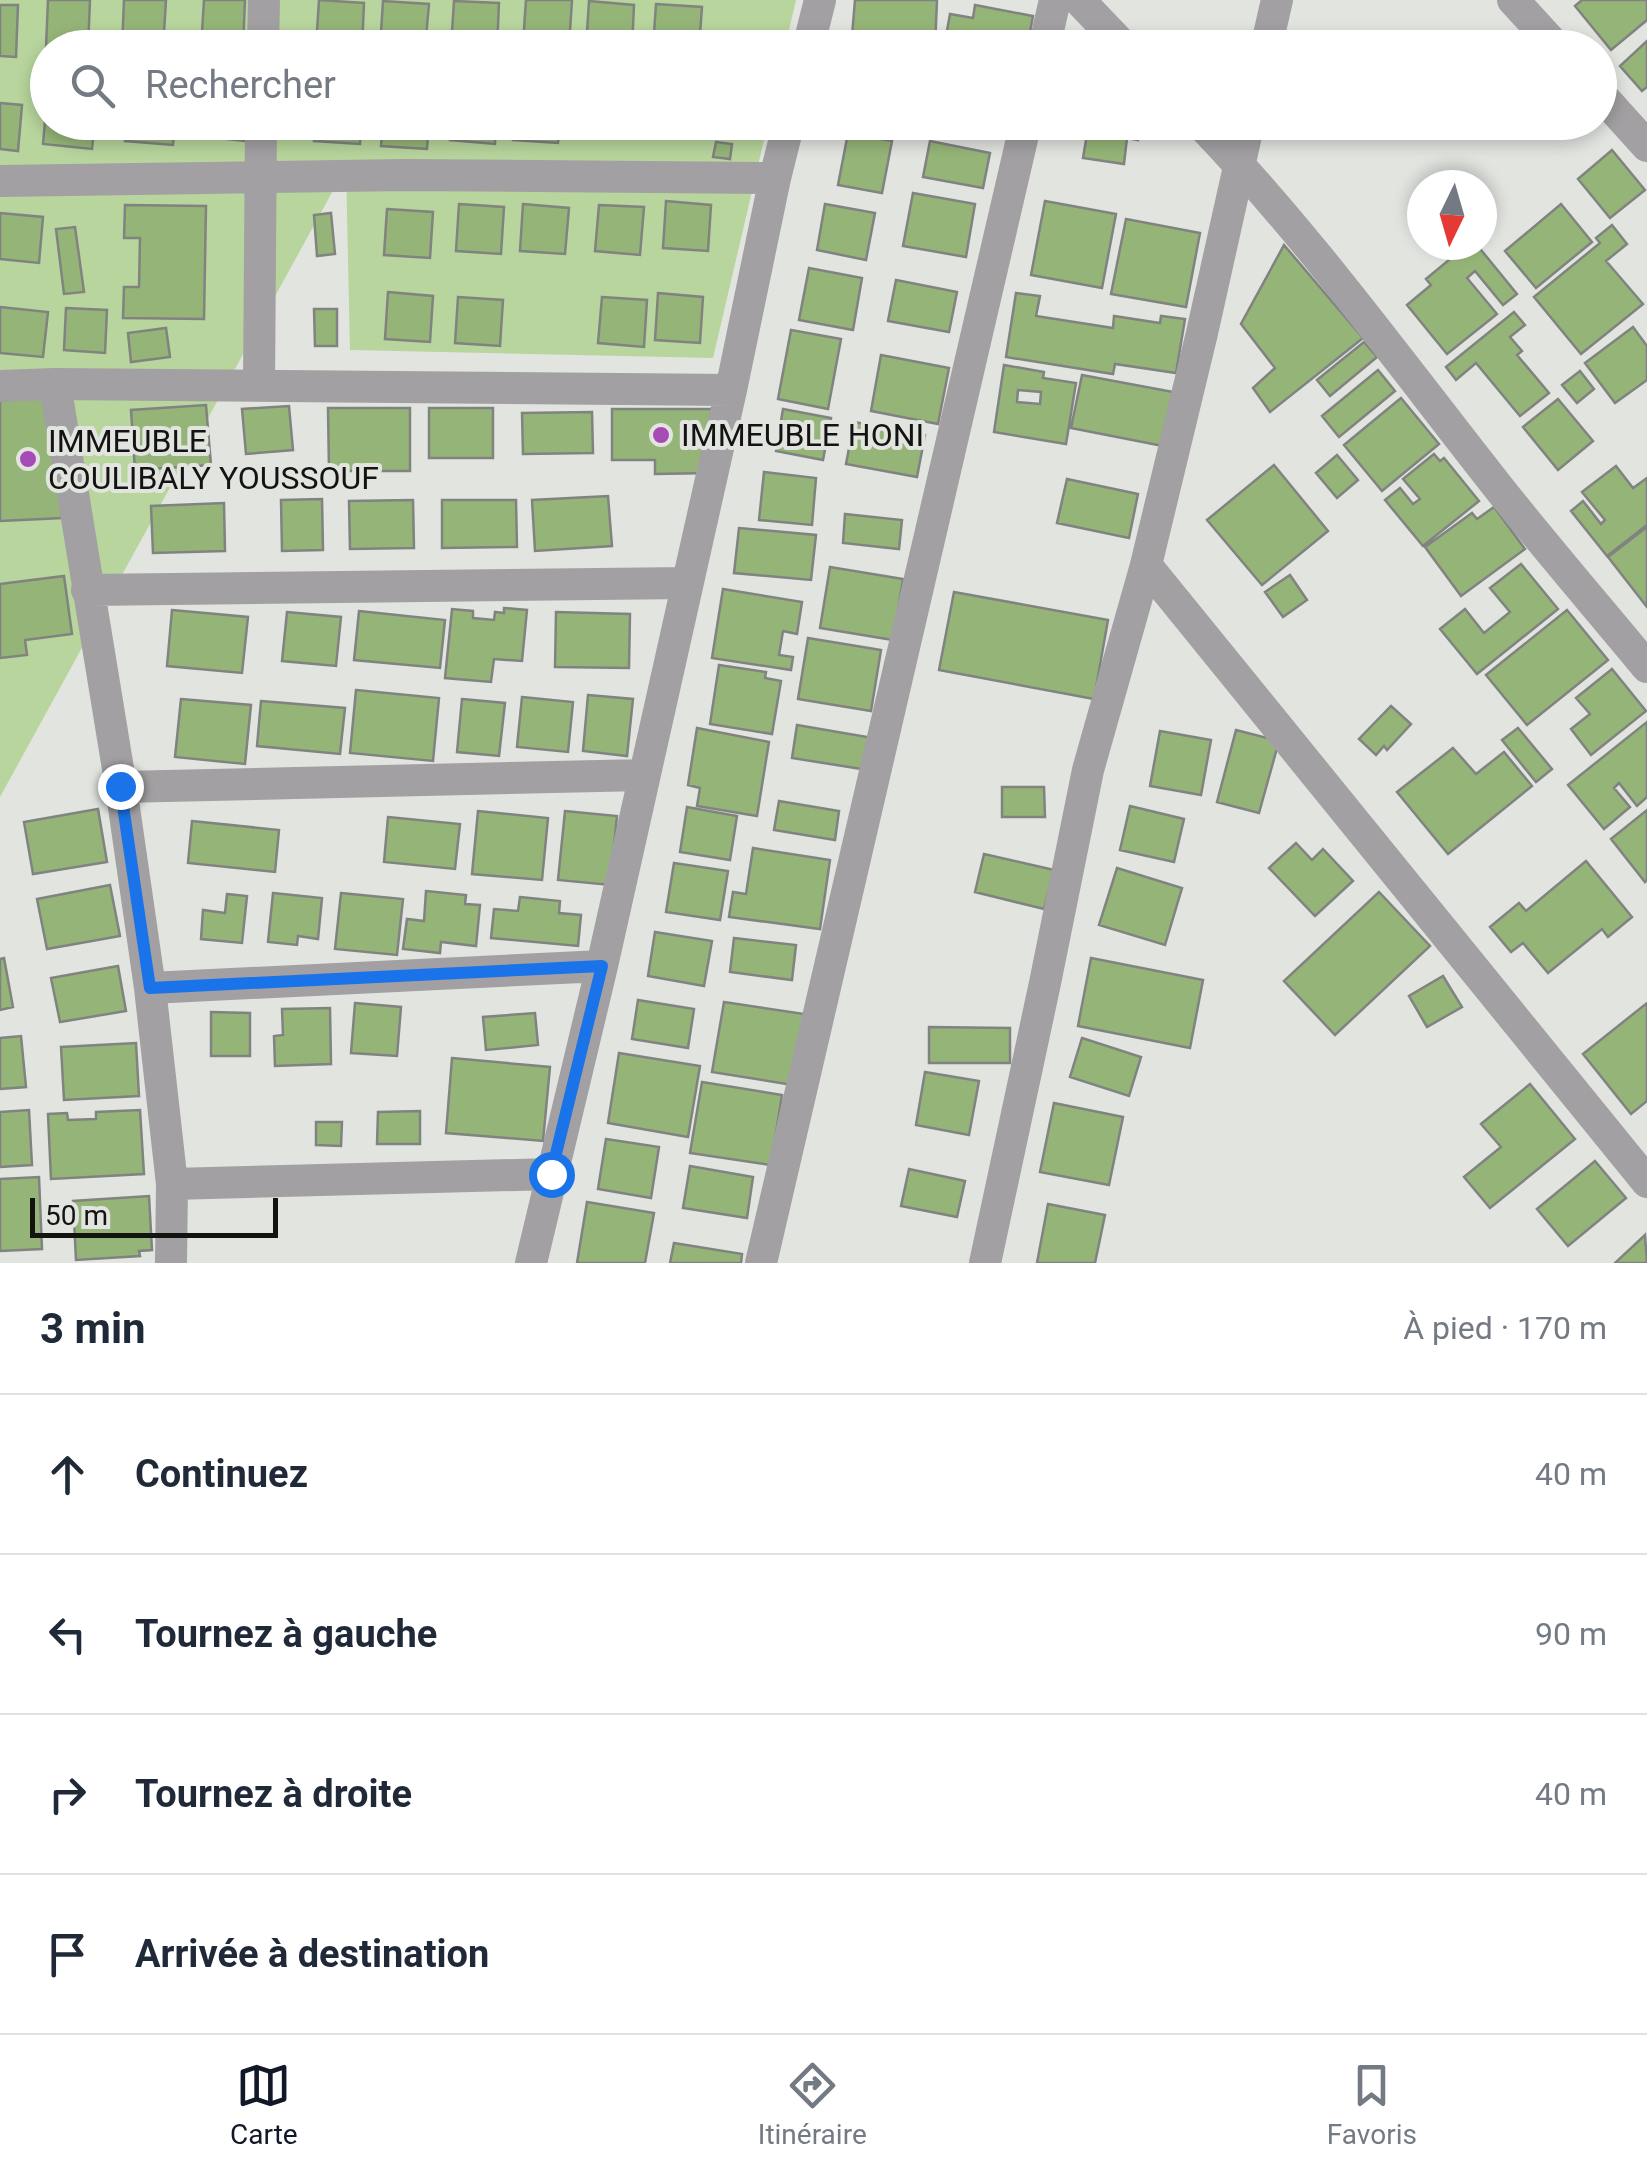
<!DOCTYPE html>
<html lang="fr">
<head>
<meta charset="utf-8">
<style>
	:root { --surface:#fff; --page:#f6f6f7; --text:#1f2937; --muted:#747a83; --line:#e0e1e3; --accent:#111827 }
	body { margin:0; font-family:Roboto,sans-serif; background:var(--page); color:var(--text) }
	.compass { position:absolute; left:1407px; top:170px; width:90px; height:90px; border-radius:50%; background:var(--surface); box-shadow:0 5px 15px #0003; rotate:185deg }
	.scale { position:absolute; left:30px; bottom:25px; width:248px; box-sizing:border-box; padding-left:10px; border:5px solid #131412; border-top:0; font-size:28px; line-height:35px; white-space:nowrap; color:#131412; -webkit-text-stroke:8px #e2e4e0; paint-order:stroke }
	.stop { position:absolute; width:30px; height:30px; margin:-22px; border:8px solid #1a73e8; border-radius:50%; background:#fff }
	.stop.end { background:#1a73e8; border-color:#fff; box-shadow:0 2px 10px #0008 }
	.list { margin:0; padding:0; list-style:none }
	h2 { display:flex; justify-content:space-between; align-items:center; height:130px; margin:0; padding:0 40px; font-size:42px }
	h2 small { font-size:32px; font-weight:400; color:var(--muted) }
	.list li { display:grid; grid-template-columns:65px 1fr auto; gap:30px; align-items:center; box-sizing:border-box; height:160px; padding:0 40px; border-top:2px solid var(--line) }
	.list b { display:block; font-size:38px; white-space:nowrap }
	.list em { font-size:32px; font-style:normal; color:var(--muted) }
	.icon { flex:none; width:55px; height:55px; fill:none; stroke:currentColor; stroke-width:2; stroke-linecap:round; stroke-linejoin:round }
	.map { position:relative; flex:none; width:1647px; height:1263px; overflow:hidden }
	.search { position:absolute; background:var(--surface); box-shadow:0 5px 15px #0003; left:30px; right:30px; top:30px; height:110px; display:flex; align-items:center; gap:25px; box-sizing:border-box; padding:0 35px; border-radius:55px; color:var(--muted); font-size:38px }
	.sheet { height:770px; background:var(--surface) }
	nav { display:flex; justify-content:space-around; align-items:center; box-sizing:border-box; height:140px; border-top:2px solid var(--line); background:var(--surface); font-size:28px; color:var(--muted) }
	nav a { display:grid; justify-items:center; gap:5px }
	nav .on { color:var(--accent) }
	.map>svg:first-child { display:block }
	.green { fill:#b7d59c }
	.building { fill:#95b578; stroke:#818380; stroke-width:2.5; fill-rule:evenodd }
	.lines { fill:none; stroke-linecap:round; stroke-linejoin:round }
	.street { stroke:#a2a0a2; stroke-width:32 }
	.route { stroke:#1a73e8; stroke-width:12 }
	.poi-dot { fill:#a64ab5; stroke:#e2e4e0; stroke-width:4 }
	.labels { text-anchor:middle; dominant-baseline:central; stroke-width:8; stroke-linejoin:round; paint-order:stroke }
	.poi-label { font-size:32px; fill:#131412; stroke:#e2e4e0; text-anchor:start }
</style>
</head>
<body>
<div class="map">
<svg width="1647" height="1263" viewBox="0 0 1647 1263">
	<rect width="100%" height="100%" fill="#e2e4e0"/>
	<path class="green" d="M0 0H796L785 47 48 48V122L768 123 713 358 350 350 346 167 0 797Z"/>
	<path class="building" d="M48 0H90L88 48 46 47Z
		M124 0H166L163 48H122Z
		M204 0H245L243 48H201Z
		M319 0 364 3 362 48 316 46Z
		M526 0H572L569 47 523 43Z
		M855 0H937L935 48H851Z
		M1582 0H1647V20L1611 50 1575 6Z
		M383 1 429 4 425 48H380Z
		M454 1 499 3 497 48 451 47Z
		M589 1 634 5 632 48H586Z
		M656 4 702 7 699 48H653Z
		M0 5H18L16 57 0 56Z
		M975 5 1033 16 1027 48H944L950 14 973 18Z
		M1647 41V87L1642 91 1620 66Z
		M47 98 48 122H95L92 149 43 144Z
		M0 103 22 105 18 151 0 149Z
		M127 122H175L173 145 125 141Z
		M199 122H248L247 141 198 136Z
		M316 122H361L360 144 314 141Z
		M383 122H429L427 149 381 146Z
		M451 122H496L495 144 450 140Z
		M514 122H560L558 143 513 140Z
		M583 122H628L627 138 582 134Z
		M649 122H695L694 137 648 133Z
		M710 122H749L748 138 710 135Z
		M923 122H999L997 136Z
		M1089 122H1141L1138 140 1127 138 1124 164 1083 158Z
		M848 133 892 141 882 193 838 185Z
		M930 141 990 153 983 188 923 177Z
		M716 142 732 144 730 159 713 157Z
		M1612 150 1645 190 1610 218 1578 179Z
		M913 193 975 204 966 257 903 246Z
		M666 201 711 205 708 251 663 248Z
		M1045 201 1116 214 1102 288 1031 275Z
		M459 204 504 207 501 254 456 251Z
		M523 204 569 208 565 254 520 251Z
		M825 204 875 213 866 260 817 250Z
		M1561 204 1592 242 1536 288 1505 251Z
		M125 205 206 206 204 319 123 318 124 287H139L140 238H124Z
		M599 205 644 207 640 255 595 251Z
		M387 209 433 212 430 258 384 255Z
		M0 213 43 217 39 263 0 259Z
		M331 213 335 254 317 256 314 215Z
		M1126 219 1200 233 1186 307 1111 294Z
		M1612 225 1627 244 1606 261 1643 304 1581 354 1534 297 1600 243 1596 238Z
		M75 227 84 292 64 294 56 229Z
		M1284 245 1363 338 1270 412 1253 388 1275 368 1241 324Z
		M1467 245H1477L1517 294 1503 305 1475 271 1467 278 1497 314 1447 354 1407 305 1431 285 1426 279Z
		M809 268 862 278 853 330 799 320Z
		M896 280 957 292 949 332 888 321Z
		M388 292 433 296 430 342 385 339Z
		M658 293 703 297 700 343 655 340Z
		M1016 293 1040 296 1036 316 1113 328 1114 316 1160 323 1161 316 1185 319 1176 373 1115 364 1113 374 1006 357Z
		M458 297 503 300 500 346 455 343Z
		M602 297 647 300 644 347 598 343Z
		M0 307 48 312 43 357 0 353Z
		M66 308 107 310 105 353 64 350Z
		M314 309H337V346H315Z
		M1514 312 1525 325 1510 337 1522 351 1517 355 1549 393 1520 416 1476 363 1456 380 1446 367Z
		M1633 327 1647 346V380L1615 403 1585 363Z
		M166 328 170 357 131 362 128 333Z
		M791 330 841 339 828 409 778 399Z
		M1364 342 1377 357 1330 396 1317 380Z
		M881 355 949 368 938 424 871 411Z
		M1004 365 1044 372 1043 378 1076 383 1066 444 994 432ZM1018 390 1041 392 1040 404 1017 402Z
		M1378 370 1395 391 1339 437 1322 416Z
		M1580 371 1594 389 1577 403 1562 385Z
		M1082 375 1173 392 1163 446 1071 428Z
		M48 396 62 518 0 521V401Z
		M1401 398 1439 444 1382 491 1344 445Z
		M1558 399 1593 441 1558 470 1523 427Z
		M206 405 211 465 135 470 131 410Z
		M289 406 293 450 246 454 242 409Z
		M328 408H410V471H329Z
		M429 408H493V458H429Z
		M612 409H711V473L655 474V460H612Z
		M783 409 831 418 823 460 776 451Z
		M592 412 593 453 523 454 522 413Z
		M854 422 925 435 917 477 846 464Z
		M1434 454 1440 461 1444 458 1479 501 1423 546 1385 500 1400 488 1413 504 1420 499 1403 479Z
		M1337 455 1358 480 1337 498 1316 473Z
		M1274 465 1328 531 1262 585 1207 520Z
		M1616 466 1633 488 1647 478V525L1607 556 1571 511 1583 501 1601 524 1605 520 1582 492Z
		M764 472 816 478 812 525 759 520Z
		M1067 479 1138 494 1129 538 1057 523Z
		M608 496 612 546 535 551 532 500Z
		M322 499 323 550 282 551 281 500Z
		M413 500 414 548 350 549 349 501Z
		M442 500H516L517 547 442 548Z
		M224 503 225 551 153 553 151 506Z
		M1494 507 1525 549 1461 596 1425 547 1472 513 1477 519Z
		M845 514 902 520 899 549 843 543Z
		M1647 527V607L1608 557Z
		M739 528 816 535 811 580 734 573Z
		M1521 564 1558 609 1477 674 1440 629 1465 609 1484 633 1510 612 1490 588Z
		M830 567 903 579 893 640 820 628Z
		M1290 575 1307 600 1283 617 1265 592Z
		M64 576 72 634 25 640 27 655 0 658V584Z
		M723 589 802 602 797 634 783 631 779 655 793 657 791 670 712 658Z
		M954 592 1108 620 1094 699 939 670Z
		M504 608 527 610 522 661 494 659 491 682 445 678 452 609 473 611V618L494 620 495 612 504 613Z
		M172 610 248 617 242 673 167 666Z
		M1567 610 1608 660 1527 725 1486 675Z
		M359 611 445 620 440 668 354 660Z
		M287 612 341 617 336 666 282 661Z
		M556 612 630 614 629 668 555 667Z
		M808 638 881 650 871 711 798 699Z
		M719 665 766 672 765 678 781 681 772 734 710 724Z
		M1612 669 1646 711 1591 755 1571 729 1590 714 1576 698Z
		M356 690 439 698 433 761 350 753Z
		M588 695 633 699 627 756 583 751Z
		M522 697 573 702 568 752 517 747Z
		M181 699 251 705 245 764 175 757Z
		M462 699 505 703 499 756 457 752Z
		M261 701 345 708 340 754 257 746Z
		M1391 706 1411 724 1387 750 1384 746 1376 755 1359 739Z
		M1647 722V797L1637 806 1619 783 1614 788 1630 807 1604 829 1568 785Z
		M797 725 873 738 868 770 792 758Z
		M697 728 769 742 757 816 697 806 700 788 688 785Z
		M1518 728 1552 769 1536 782 1502 740Z
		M1236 730 1279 741 1259 813 1217 802Z
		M1160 731 1211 740 1201 795 1150 786Z
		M1453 748 1476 774 1504 752 1532 786 1448 854 1397 792Z
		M1002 787H1044L1045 817H1002Z
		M779 801 839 811 835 840 774 830Z
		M1130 806 1184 819 1174 862 1120 850Z
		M687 807 737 816 730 860 680 852Z
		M98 809 107 862 33 874 24 822Z
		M1647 810V880L1645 882 1611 839Z
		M478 811 548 818 542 880 472 874Z
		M565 811 617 816 610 885 558 880Z
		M388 817 460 824 455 869 384 862Z
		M192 821 279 830 275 872 188 863Z
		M1296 843 1312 860 1323 849 1353 881 1315 916 1269 868Z
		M753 848 830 860 820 929 729 917 733 892 746 894Z
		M984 854 1054 870 1044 909 975 892Z
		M1586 861 1632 917 1608 937 1602 929 1548 973 1523 943 1511 952 1490 927 1519 903 1526 911Z
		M674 863 728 871 720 920 666 912Z
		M1117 868 1182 888 1165 945 1099 925Z
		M110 885 120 936 47 949 37 899Z
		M426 891 466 895 465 904 480 905 476 946 441 942 440 953 403 949 407 919 424 921Z
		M1379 892 1430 946 1335 1035 1284 981Z
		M273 893 322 898 318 939 298 936 297 945 268 942Z
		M341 893 403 899 397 955 335 949Z
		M227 894 247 896 242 943 201 939 203 910 225 913Z
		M520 897 560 901 559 913 581 915 578 946 491 938 494 909 518 911Z
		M655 932 712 941 704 986 648 976Z
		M734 938 796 945 792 980 730 972Z
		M4 958 13 1007 0 1010V959Z
		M1091 958 1203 980 1190 1048 1078 1026Z
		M118 966 126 1011 60 1022 51 978Z
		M1443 976 1462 1007 1427 1027 1409 996Z
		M638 1000 694 1009 688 1048 632 1039Z
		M724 1002 804 1014 793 1085 712 1072Z
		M355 1003 401 1007 397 1056 351 1053Z
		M1647 1003V1101L1631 1114 1583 1054Z
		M330 1008 331 1064 275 1066 274 1036 283 1035 282 1009Z
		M211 1012 250 1013V1056H211Z
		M535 1013 538 1045 486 1050 483 1017Z
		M929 1027 1010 1028V1063H929Z
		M21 1036 26 1087 0 1089V1038Z
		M1082 1038 1141 1057 1129 1096 1070 1077Z
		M136 1043 139 1096 64 1100 61 1047Z
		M619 1053 700 1066 688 1137 608 1123Z
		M452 1058 550 1067 543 1141 446 1133Z
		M925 1072 979 1081 969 1135 916 1125Z
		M702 1082 782 1095 771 1165 690 1153Z
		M1530 1084 1575 1139 1490 1208 1464 1177 1501 1147 1481 1124Z
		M1054 1103 1123 1117 1109 1185 1040 1172Z
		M29 1110 32 1165 0 1167V1112Z
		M140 1110 144 1174 51 1179 48 1114 67 1113 68 1120 96 1119V1112Z
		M420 1111V1144H377L378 1112Z
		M316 1122H342L341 1146 316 1145Z
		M606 1139 659 1147 651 1198 598 1189Z
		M1595 1161 1626 1198 1568 1246 1537 1209Z
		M690 1166 753 1177 747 1218 683 1208Z
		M909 1169 965 1181 957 1217 901 1206Z
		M39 1177 42 1249 0 1251V1179Z
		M149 1196 152 1250 139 1251 140 1256 76 1260 73 1201Z
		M587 1202 654 1213 645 1263H577Z
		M1048 1204 1105 1215 1095 1263H1037Z
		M1645 1235 1647 1263H1615Z
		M674 1243 742 1254 741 1263H670Z"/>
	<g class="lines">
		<path class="street" d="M1079 0 1125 48
			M1513 0 1557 48
			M263 48 264 0
			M808 48 820 0
			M1044 48 1055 0
			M1266 48 1277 0
			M1600 94 1647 146
			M1199 122C1310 237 1403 367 1502 492 1549 551 1599 609 1647 667
			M0 181 404 175 775 178
			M55 384 121 787 150 988 172 1184 171 1263
			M0 386 55 384 731 390
			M259 386 261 122
			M1146 565 1647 1182
			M87 590 687 583
			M121 787 644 775
			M150 988 602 966
			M172 1184 551 1174
			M531 1263 602 966 731 390 775 178 789 122
			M761 1263 1026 122
			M985 1263 1045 983 1088 770 1146 565 1202 333 1249 122"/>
	</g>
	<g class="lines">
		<path class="route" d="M120 786 150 988 602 966 551 1174"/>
	</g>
	<g class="poi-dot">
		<circle cx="661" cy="435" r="10"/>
		<circle cx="28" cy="459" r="10"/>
	</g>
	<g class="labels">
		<g class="poi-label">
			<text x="681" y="435">IMMEUBLE HONI</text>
			<text x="48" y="441">IMMEUBLE<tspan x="48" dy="37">COULIBALY YOUSSOUF</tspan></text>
		</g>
	</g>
</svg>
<svg class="compass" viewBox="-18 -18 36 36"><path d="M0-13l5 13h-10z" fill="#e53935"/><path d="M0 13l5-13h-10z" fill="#747a83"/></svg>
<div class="scale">50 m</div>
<div class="stop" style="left:551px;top:1174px"></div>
<div class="stop end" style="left:120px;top:786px"></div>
<div class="search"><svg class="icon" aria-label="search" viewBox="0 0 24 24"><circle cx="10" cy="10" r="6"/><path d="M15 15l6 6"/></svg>Rechercher</div>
</div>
<section class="sheet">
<h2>3 min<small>À pied · 170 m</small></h2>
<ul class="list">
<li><svg class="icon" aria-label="ahead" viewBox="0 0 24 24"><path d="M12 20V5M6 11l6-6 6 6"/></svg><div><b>Continuez</b></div><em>40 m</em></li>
<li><svg class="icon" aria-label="left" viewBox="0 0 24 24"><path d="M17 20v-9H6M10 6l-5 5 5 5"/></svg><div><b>Tournez à gauche</b></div><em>90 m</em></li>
<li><svg class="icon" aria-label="right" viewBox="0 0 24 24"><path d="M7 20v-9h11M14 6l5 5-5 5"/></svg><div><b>Tournez à droite</b></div><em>40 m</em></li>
<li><svg class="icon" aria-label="arrive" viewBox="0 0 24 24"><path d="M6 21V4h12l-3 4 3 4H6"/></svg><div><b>Arrivée à destination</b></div></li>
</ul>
</section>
<nav>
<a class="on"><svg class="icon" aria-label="map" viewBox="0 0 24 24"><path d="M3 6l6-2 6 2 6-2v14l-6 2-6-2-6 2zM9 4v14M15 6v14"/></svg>Carte</a>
<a><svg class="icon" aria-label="directions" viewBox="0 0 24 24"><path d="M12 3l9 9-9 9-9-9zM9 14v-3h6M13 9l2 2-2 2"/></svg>Itinéraire</a>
<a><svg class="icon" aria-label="saved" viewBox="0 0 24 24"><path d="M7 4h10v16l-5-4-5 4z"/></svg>Favoris</a>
</nav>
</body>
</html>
